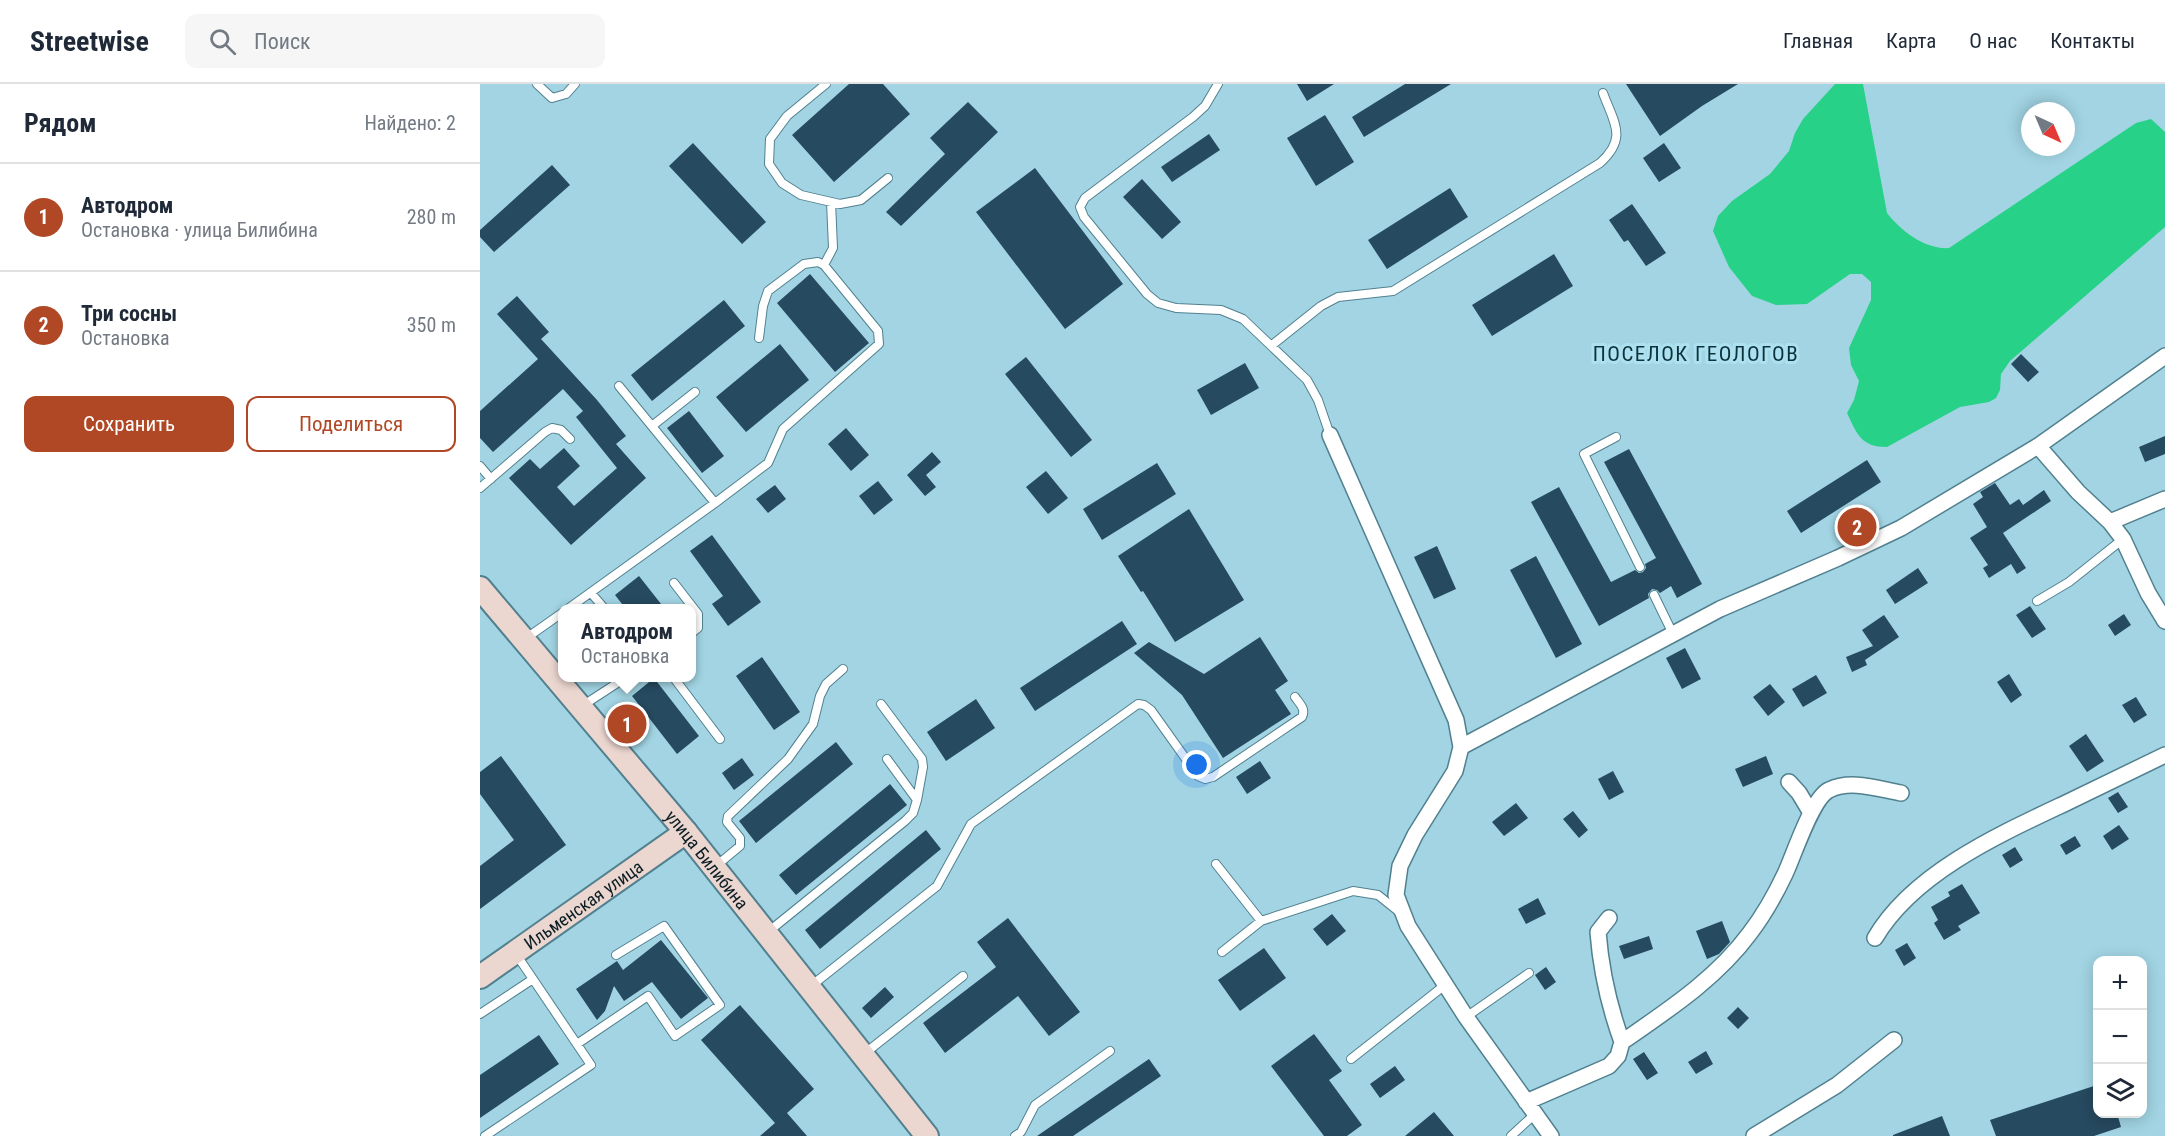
<!DOCTYPE html>
<html lang="ru">
<head>
<meta charset="utf-8">
<style>
	:root { --surface:#fff; --page:#f6f6f7; --text:#1f2937; --muted:#747a83; --line:#e0e1e3; --accent:#b04826 }
	body { margin:0; font-family:"Roboto Condensed",sans-serif; background:var(--page); color:var(--text) }
	.controls { position:absolute; right:18px; bottom:18px; display:grid; overflow:hidden; border-radius:12px; box-shadow:0 3px 15px #0003 }
	.controls button { width:54px; height:54px; display:grid; place-items:center; padding:0; border:0; border-bottom:2px solid var(--line); background:var(--surface); color:var(--text); font:30px sans-serif }
	.compass { position:absolute; left:1541px; top:18px; width:54px; height:54px; border-radius:50%; background:var(--surface); box-shadow:0 3px 15px #0003; rotate:136deg }
	.you { position:absolute; left:717px; top:681px; width:21px; height:21px; margin:-15px; border:4px solid #fff; border-radius:50%; background:#1a73e8; box-shadow:0 0 0 9px #1a73e833 }
	.badge { display:grid; place-items:center; width:39px; height:39px; border-radius:50%; background:var(--accent); color:#fff; font-size:20px; font-weight:700 }
	.pin { position:absolute; translate:-50% -50%; border:3px solid #fff; box-shadow:0 2px 6px #0006 }
	.popup { position:absolute; left:78px; top:520px; width:138px; height:78px; box-sizing:border-box; display:grid; place-content:center; border-radius:12px; background:var(--surface); filter:drop-shadow(0 2px 4px #0005); font-size:20px; white-space:nowrap; color:var(--muted) }
	.popup b { font-size:22px; color:var(--text) }
	.popup::after { content:''; position:absolute; left:50%; top:100%; margin-left:-12px; border:12px solid transparent; border-top-color:var(--surface) }
	.list { margin:0; padding:0; list-style:none }
	h2 { display:flex; justify-content:space-between; align-items:center; height:78px; margin:0; padding:0 24px; font-size:26px }
	h2 small { font-size:20px; font-weight:400; color:var(--muted) }
	.list li { display:grid; grid-template-columns:39px 1fr auto; gap:18px; align-items:center; box-sizing:border-box; height:108px; padding:0 24px; border-top:2px solid var(--line) }
	.list b { display:block; font-size:22px; white-space:nowrap }
	.list p { margin:0; font-size:20px; white-space:nowrap; color:var(--muted) }
	.list em { font-size:20px; font-style:normal; color:var(--muted) }
	.actions { display:flex; gap:12px; padding:18px 24px }
	.actions a { flex:1; padding:14px 0; border:2px solid var(--accent); border-radius:12px; text-align:center; font-size:21px; color:var(--accent) }
	.actions .main { background:var(--accent); color:#fff }
	.icon { flex:none; width:33px; height:33px; fill:none; stroke:currentColor; stroke-width:2; stroke-linecap:round; stroke-linejoin:round }
	.map { position:relative; flex:none; width:1685px; height:1052px; overflow:hidden }
	header { display:flex; align-items:center; gap:36px; box-sizing:border-box; height:84px; padding:0 30px; background:var(--surface); border-bottom:2px solid var(--line) }
	header strong { font-size:28px }
	nav { display:flex; gap:33px; margin-inline-start:auto; font-size:21px }
	.search { width:420px; height:54px; background:var(--page); display:flex; align-items:center; gap:15px; box-sizing:border-box; padding:0 21px; border-radius:12px; color:var(--muted); font-size:22px }
	main { display:flex }
	aside { flex:1; background:var(--surface) }
	.map>svg:first-child { display:block }
	.water { fill:#28d188 }
	.building { fill:#264a60 }
	.lines { fill:none; stroke-linecap:round; stroke-linejoin:round }
	.service-casing { stroke:#51818f; stroke-width:10 }
	.minor-casing { stroke:#51818f; stroke-width:18 }
	.secondary-casing { stroke:#51818f; stroke-width:26 }
	.service { stroke:#fff; stroke-width:8 }
	.minor { stroke:#fff; stroke-width:15 }
	.secondary { stroke:#ecd6d0; stroke-width:22 }
	.labels { text-anchor:middle; dominant-baseline:central; stroke-width:6; stroke-linejoin:round; paint-order:stroke }
	.street-label { font-size:18px; fill:#091d23; stroke:#aee1f0 }
	.quarter-label { font-size:21px; letter-spacing:1.5px; fill:#0c323b; stroke:#aee1f0 }
</style>
</head>
<body>
<header>
<strong>Streetwise</strong>
<div class="search"><svg class="icon" aria-label="search" viewBox="0 0 24 24"><circle cx="10" cy="10" r="6"/><path d="M15 15l6 6"/></svg>Поиск</div>
<nav><a>Главная</a><a>Карта</a><a>О нас</a><a>Контакты</a></nav>
</header>
<main>
<aside>
<h2>Рядом<small>Найдено: 2</small></h2>
<ul class="list">
<li><span class="badge">1</span><div><b>Автодром</b><p>Остановка · улица Билибина</p></div><em>280 m</em></li>
<li><span class="badge">2</span><div><b>Три сосны</b><p>Остановка</p></div><em>350 m</em></li>
</ul>
<div class="actions"><a class="main">Сохранить</a><a>Поделиться</a></div>
</aside>
<div class="map">
<svg width="1685" height="1052" viewBox="0 0 1685 1052">
	<rect width="100%" height="100%" fill="#a2d4e3"/>
	<path class="water" d="M1355 0H1383L1407 129C1421 147 1446 166 1469 164L1656 39 1671 35 1685 48V143L1530 277 1521 290 1520 306 1516 314 1509 318 1480 323 1407 363C1381 363 1377 350 1367 329L1374 316 1379 297 1371 281 1369 264 1391 216V198L1382 190H1370L1327 220 1296 221 1272 212 1249 183 1233 147 1238 132 1252 117 1290 90 1309 67 1315 49 1323 35Z"/>
	<path class="building" d="M369 0H403L430 30 354 98 312 51Z
		M817 0H854L827 17Z
		M925 0H971L884 53 872 33Z
		M1146 0H1258L1222 22 1180 52Z
		M488 18 518 48 421 142 406 128 465 70 450 54Z
		M845 31 874 78 836 102 807 54Z
		M729 50 740 66 692 98 681 83Z
		M213 59 286 138 262 160 189 82Z
		M1184 59 1201 84 1179 98 1163 74Z
		M72 81 90 101 14 168 0 153V146Z
		M555 84 643 200 585 245 496 128Z
		M662 95 701 138 682 155 643 113Z
		M970 104 988 133 907 185 888 156Z
		M1152 120 1186 169 1166 182 1148 156 1144 158 1129 136Z
		M1074 170 1093 202 1012 252 992 221Z
		M330 190 389 259 355 288 297 219Z
		M37 212 69 248 61 255 117 316 146 352 136 360 166 394 91 461 29 394 50 375 60 385 84 364 100 382 77 403 94 422 137 384 96 333 103 327 83 305 13 368 0 354V327L58 275 17 230Z
		M244 216 265 242 172 317 151 291Z
		M300 260 329 296 266 348 236 313Z
		M1541 270 1559 288 1548 298 1531 280Z
		M546 273 612 356 591 373 525 290Z
		M765 279 779 304 731 331 717 306Z
		M209 327 244 372 222 389 187 344Z
		M366 344 389 371 371 387 348 360Z
		M1685 352V370L1665 378 1659 363Z
		M1149 365 1222 500 1197 514 1191 502 1180 509 1177 506 1172 505 1168 510 1169 514 1119 542 1051 418 1079 403 1131 498 1155 486 1159 489 1163 488 1166 484 1165 480 1176 474 1124 378Z
		M452 368 461 378 446 391 456 403 445 412 427 391Z
		M1387 376 1401 398 1321 449 1307 427Z
		M677 379 696 410 622 456 603 425Z
		M566 387 588 414 568 430 546 403Z
		M398 397 413 416 394 431 379 412Z
		M1515 399 1530 421 1539 415 1543 421 1564 406 1571 417 1523 449 1546 484 1537 490 1531 480 1509 494 1503 484 1508 481 1490 454 1507 443 1493 420 1503 413 1500 408Z
		M295 401 306 415 288 429 276 415Z
		M709 425 764 516 695 558 663 507 661 508 638 472Z
		M232 451 281 518 248 542 232 520 243 512 210 467Z
		M957 462 976 505 954 515 934 473Z
		M1056 472 1102 560 1076 574 1030 486Z
		M1438 484 1448 499 1415 520 1406 506Z
		M159 492 185 525H146L135 511Z
		M1550 522 1566 545 1552 554 1536 531Z
		M1644 530 1651 541 1635 552 1628 541Z
		M1404 531 1419 553 1385 576 1387 581 1372 588 1366 573 1393 562 1382 546Z
		M642 537 657 560 555 627 540 604Z
		M780 553 808 597 795 606 811 630 743 674 702 611 654 569 669 558 724 590Z
		M1205 564 1221 595 1202 605 1186 574Z
		M282 573 320 628 294 646 256 592Z
		M1529 590 1542 611 1531 619 1517 598Z
		M1336 591 1347 609 1323 623 1312 605Z
		M174 594 219 652 197 670 152 612Z
		M1290 600 1305 618 1288 632 1273 613Z
		M1656 613 1667 631 1654 639 1642 621Z
		M496 615 515 644 466 677 447 648Z
		M1606 650 1624 677 1607 688 1589 662Z
		M356 658 373 680 276 759 259 737Z
		M21 672 86 761 0 825V782L34 756 0 710V688Z
		M1286 672 1293 690 1263 703 1255 685Z
		M262 674 274 691 254 706 242 689Z
		M780 677 791 694 767 710 756 693Z
		M1133 687 1144 708 1129 716 1118 695Z
		M410 700 427 721 316 811 299 791Z
		M1638 708 1648 723 1638 729 1628 714Z
		M1036 719 1048 734 1024 752 1012 738Z
		M1093 727 1108 746 1099 754 1083 735Z
		M1639 741 1649 755 1632 766 1623 752Z
		M446 746 461 765 340 865 325 846Z
		M1595 752 1601 762 1586 771 1580 761Z
		M1535 763 1543 776 1530 784 1522 771Z
		M1482 800 1500 829 1478 842 1481 846 1464 856 1454 839 1458 836 1451 823 1470 812 1468 808Z
		M1058 814 1066 830 1046 840 1038 825Z
		M852 830 866 847 847 862 833 845Z
		M528 834 600 928 569 952 538 912 465 969 443 939 516 883 497 858Z
		M1242 837 1250 858 1239 870 1227 875 1216 847Z
		M1169 852 1173 865 1144 875 1139 862Z
		M181 856 228 914 201 935 172 898 144 917 134 902 125 927 117 936 96 905 137 877 143 886Z
		M1427 859 1436 874 1424 882 1415 866Z
		M784 864 806 894 760 927 738 896Z
		M1066 883 1076 898 1065 906 1055 891Z
		M405 903 414 913 391 934 382 924Z
		M260 921 334 1005 307 1029 327 1052H280L295 1039 221 956Z
		M1258 923 1269 934 1258 945 1247 934Z
		M834 950 862 987 849 996 882 1041 867 1052H844L791 982Z
		M59 951 79 980 0 1034V991Z
		M1226 967 1233 980 1216 990 1208 978Z
		M1164 968 1178 989 1167 996 1153 975Z
		M669 975 681 992 593 1052H557Z
		M915 982 925 996 900 1014 890 1000Z
		M1617 1001V1029H1637L1641 1043 1614 1052H1516L1510 1036Z
		M954 1028 974 1052H925Z
		M1462 1032 1470 1052H1413V1051Z"/>
	<g class="lines">
		<defs>
			<path id="service" d="M57 0 72 14 86 10 95 0
				M346 0 307 32 290 55 289 80 302 99 321 111 360 120 381 116 408 94
				M738 0 725 22 713 33 605 114 600 123 604 133 667 210 678 219 696 224 741 226 763 235 827 296 838 316 850 351
				M344 181 353 164 351 118
				M792 261 841 222 858 213 913 207 1120 79C1148 54 1134 39 1123 9
				M139 302 235 419
				M172 342 215 308
				M1136 353 1104 370 1160 483
				M0 382 11 395
				M0 404 65 348 72 344 81 346 90 355
				M194 499 218 530V544L212 549
				M111 509 124 524
				M1174 511 1193 550
				M1557 517 1589 498 1643 455
				M89 524 235 419 288 379 303 345 399 260 398 247 344 181 338 178 324 180 288 207 283 222 279 254
				M45 555 82 529
				M194 594 240 655
				M401 620 442 675 443 683 437 716
				M102 622 145 594
				M736 780 781 837 873 807 898 811 918 827
				M236 782 260 762V754L247 738 248 732 308 675 333 640 340 612 346 600 363 585
				M288 848 425 737 433 729 437 716 407 675
				M742 868 781 837
				M331 902 457 802 491 740 658 620 664 621 671 626 718 692 725 695 733 693 822 633C826 625 820 620 815 613
				M0 930 53 895
				M986 933 1049 889
				M97 960 168 912 195 952 240 921 184 842 136 871
				M384 970 483 892
				M871 975 965 901
				M5 1052 111 981 36 870
				M535 1052 541 1048 555 1021 630 967
				M1031 1052 1055 1030"/>
			<path id="minor" d="M850 351 976 636 981 663 975 687 935 751 920 782 916 811 928 842 986 933 1071 1052
				M1558 362 1598 408 1630 438 1643 455 1668 509 1685 537
				M1630 438 1685 415
				M981 663 1240 525 1358 474 1421 444 1558 362 1685 272
				M1309 698 1319 709 1331 729
				M1129 834 1118 848C1121 887 1129 922 1142 958
				M1395 854C1433 789 1520 750 1586 719 1619 703 1652 687 1685 671
				M1046 1018 1129 982 1138 972 1142 958C1188 926 1236 895 1270 849 1283 832 1296 809 1305 790 1314 771 1332 714 1349 706 1371 695 1398 705 1421 709
				M1274 1052 1357 1001 1414 956"/>
			<g id="secondary">
				<path id="s1" d="M0 504 206 748 447 1052"/>
				<path id="s2" d="M0 893 206 748"/>
			</g>
		</defs>
		<use href="#service" class="service-casing"/>
		<use href="#minor" class="minor-casing"/>
		<use href="#secondary" class="secondary-casing"/>
		<use href="#service" class="service"/>
		<use href="#minor" class="minor"/>
		<use href="#secondary" class="secondary"/>
	</g>
	<g class="labels">
		<g class="street-label">
			<text stroke="none"><textPath href="#s1" startOffset="354">улица Билибина</textPath></text>
			<text stroke="none"><textPath href="#s2" startOffset="126">Ильменская улица</textPath></text>
		</g>
		<g class="quarter-label">
			<text x="1216" y="270">ПОСЕЛОК ГЕОЛОГОВ</text>
		</g>
	</g>
</svg>
<div class="controls">
<button>+</button>
<button>−</button>
<button><svg class="icon" aria-label="layers" viewBox="0 0 24 24"><path d="M12 4l9 5-9 5-9-5zM3 14l9 5 9-5"/></svg></button>
</div>
<svg class="compass" viewBox="-18 -18 36 36"><path d="M0-13l5 13h-10z" fill="#e53935"/><path d="M0 13l5-13h-10z" fill="#747a83"/></svg>
<div class="you"></div>
<div class="pin badge" style="left:147px;top:640px">1</div>
<div class="popup"><b>Автодром</b>Остановка</div>
<div class="pin badge" style="left:1377px;top:443px">2</div>
</div>
</main>
</body>
</html>
